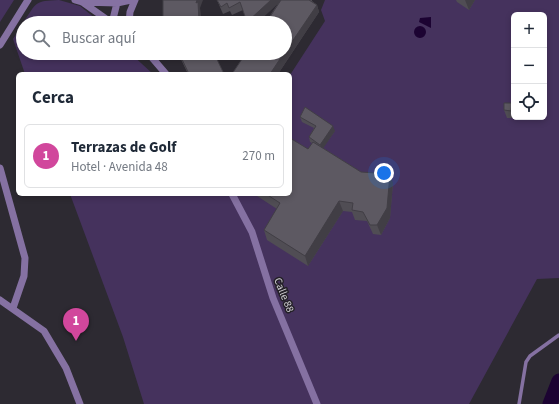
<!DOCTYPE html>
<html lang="es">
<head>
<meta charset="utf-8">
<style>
	:root { --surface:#fff; --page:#f2f2f3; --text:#1f2937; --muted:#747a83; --line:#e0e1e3; --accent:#6a618a }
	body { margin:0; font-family:"Source Sans 3",sans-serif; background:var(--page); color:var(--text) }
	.controls { position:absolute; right:12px; top:12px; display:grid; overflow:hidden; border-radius:6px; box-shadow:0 2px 6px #0003 }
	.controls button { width:36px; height:36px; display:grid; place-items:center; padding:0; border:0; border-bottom:1px solid var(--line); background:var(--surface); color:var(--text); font:20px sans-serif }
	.you { position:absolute; left:384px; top:173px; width:14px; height:14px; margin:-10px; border:3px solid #fff; border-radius:50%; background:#1a73e8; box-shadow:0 0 0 6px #1a73e833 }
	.badge { display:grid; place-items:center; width:26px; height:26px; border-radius:50%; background:var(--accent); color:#fff; font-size:13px; font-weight:700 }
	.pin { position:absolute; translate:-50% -33px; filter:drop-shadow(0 1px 2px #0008) }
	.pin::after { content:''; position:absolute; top:21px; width:14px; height:12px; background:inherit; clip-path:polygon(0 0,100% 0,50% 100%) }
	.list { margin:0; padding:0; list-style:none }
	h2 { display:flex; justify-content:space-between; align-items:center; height:52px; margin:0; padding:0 16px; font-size:17px }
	h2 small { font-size:13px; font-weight:400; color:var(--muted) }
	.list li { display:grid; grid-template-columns:26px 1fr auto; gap:12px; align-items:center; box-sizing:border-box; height:64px; margin:0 8px 8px; padding:0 8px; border:1px solid var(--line); border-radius:6px }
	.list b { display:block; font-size:15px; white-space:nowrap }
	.list p { margin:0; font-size:13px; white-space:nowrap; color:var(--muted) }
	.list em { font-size:13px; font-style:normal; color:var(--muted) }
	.icon { flex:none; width:22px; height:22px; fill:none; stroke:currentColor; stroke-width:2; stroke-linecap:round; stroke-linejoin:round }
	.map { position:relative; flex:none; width:559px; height:404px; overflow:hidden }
	.search { position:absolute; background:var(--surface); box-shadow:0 2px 6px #0003; left:16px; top:16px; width:276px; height:44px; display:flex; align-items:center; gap:10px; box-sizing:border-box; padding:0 14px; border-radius:22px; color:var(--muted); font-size:15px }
	.panel { position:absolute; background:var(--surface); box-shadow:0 2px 6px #0003; left:16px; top:72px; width:276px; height:124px; border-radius:6px }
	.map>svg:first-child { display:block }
	.green { fill:#45325d; fill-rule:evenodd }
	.water { fill:#1c0332 }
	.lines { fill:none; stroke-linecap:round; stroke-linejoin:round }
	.river { stroke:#1c0332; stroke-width:15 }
	.lane { stroke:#8571a2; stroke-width:3.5 }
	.street { stroke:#8571a2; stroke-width:7 }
	.wall { fill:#504d54 }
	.shaded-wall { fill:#413e45 }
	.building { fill:#5d5962; stroke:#413e45 }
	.labels { text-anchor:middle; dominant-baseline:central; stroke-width:3; stroke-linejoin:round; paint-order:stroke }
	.street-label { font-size:11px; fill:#d4d2d7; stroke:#242128 }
</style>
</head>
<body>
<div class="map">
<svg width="559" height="404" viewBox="0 0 559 404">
	<rect width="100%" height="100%" fill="#2d2a32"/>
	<path class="green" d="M0 0H14L0 22Z
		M59 0 80 6 101 23H23C37 2 34 1 59 0Z
		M325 0H559V278L537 279 469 404H144L123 337 70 194H290V75L325 21 321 10ZM514 15H544V117H514Z
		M23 24V53H130L153 74H25L13 39Z"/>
	<path class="water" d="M431 17V28L419 22 420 18Z
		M414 32a6 6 0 1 1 12 0a6 6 0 1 1-12 0Z"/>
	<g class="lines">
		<path class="river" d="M550 404 559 381"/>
		<path class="lane" d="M519 404 526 362 530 356 559 335"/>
		<path class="street" d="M75 0 82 2 112 23
			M82 2 117 3 131 0
			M112 23 117 3
			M129 23 130 12 135 0
			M0 45 28 0
			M148 53 166 74
			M0 168 25 258 24 276 13 308
			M232 194 252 232 273 298 317 404
			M0 300 44 331 66 368 80 404"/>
	</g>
	<path class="wall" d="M217 0H312V1L317 5 319 12 278 74H232L279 2 257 23H248L243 10 232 15 230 11 223 14Z
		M456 0H475L469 10 457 2Z
		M178 53H214L224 74H188Z
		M512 103 514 118H507L504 110Z
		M300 117 335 131 323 148 361 172 393 183 390 218 381 235 373 234 367 221 355 220 352 212 343 211 308 266 267 240 264 230 277 209 254 194H290L312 143 310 142 309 137 314 128 302 122Z"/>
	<path class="shaded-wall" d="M197 0H203L200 8 202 23H200L199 21 196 3Z
		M271 0H282L257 23H248L247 22Z
		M465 0H475L469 10Z
		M317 5 319 12 278 74H270L284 53H285V52Z
		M512 103 514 109V118L511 111Z
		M333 126 335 131 322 150 320 145Z
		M390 174 393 183 390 218 381 235 377 225Z
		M339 201 343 211 308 266 305 256Z"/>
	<path class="building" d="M163 0H197L196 3 198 2 199 21 200 23H164L163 22Z
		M217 0H271L247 22 240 2 229 8 227 3 221 7Z
		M281 0H309L317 5 285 52V23H266Z
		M179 53H214L224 74H189Z
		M246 53H284L270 74H232Z
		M504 103H512L511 111 504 110Z
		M305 107 333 126 320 145 309 137 316 126 300 117Z
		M290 138 308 149 313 142 361 172 390 174 387 208 377 225H370L363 212 352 210 353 203 339 201 305 256 264 230 280 203 266 194H290Z"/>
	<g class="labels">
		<g class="street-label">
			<text transform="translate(284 295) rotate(68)">Calle 88</text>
		</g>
	</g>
</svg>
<div class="controls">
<button>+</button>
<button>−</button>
<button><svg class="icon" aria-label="locate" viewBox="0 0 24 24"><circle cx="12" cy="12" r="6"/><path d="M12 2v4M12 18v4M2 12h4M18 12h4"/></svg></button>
</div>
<div class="you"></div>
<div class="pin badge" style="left:76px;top:341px;background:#d1479c">1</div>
<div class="search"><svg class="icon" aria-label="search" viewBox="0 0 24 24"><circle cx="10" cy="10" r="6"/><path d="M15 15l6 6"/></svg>Buscar aquí</div>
<section class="panel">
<h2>Cerca<small></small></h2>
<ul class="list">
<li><span class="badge" style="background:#d1479c">1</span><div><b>Terrazas de Golf</b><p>Hotel · Avenida 48</p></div><em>270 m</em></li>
</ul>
</section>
</div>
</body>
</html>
